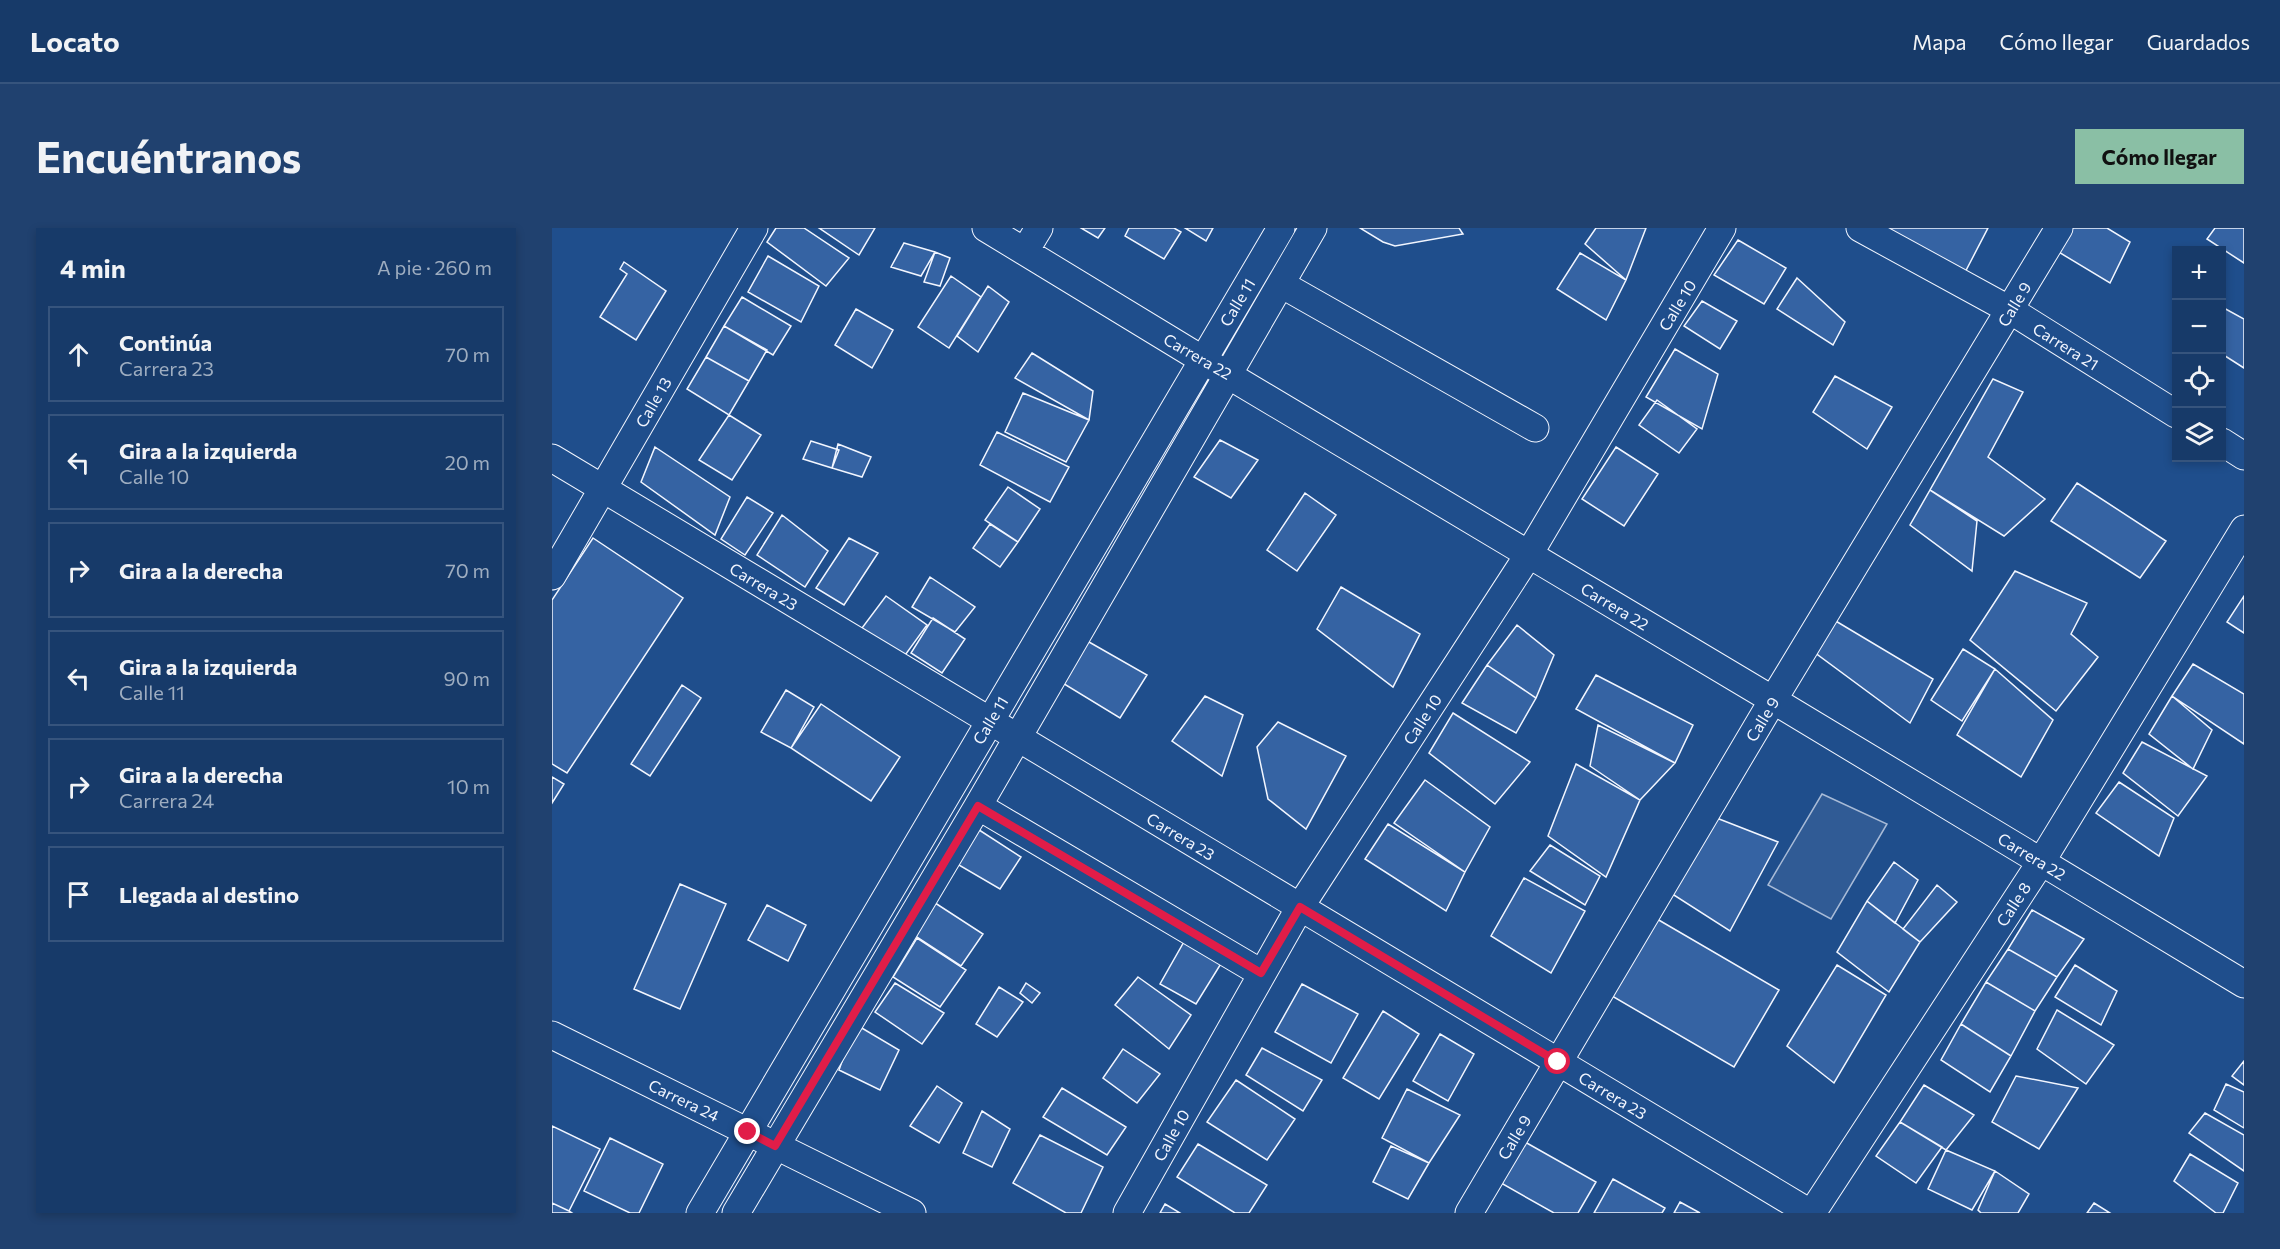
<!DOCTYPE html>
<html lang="es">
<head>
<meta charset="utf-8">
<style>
	:root { --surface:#173a69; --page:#20416f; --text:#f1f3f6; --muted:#9eadc0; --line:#36547d; --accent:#8abfa5 }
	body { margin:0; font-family:Commissioner,sans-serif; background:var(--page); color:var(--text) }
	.controls { position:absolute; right:18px; top:18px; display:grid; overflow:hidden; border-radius:0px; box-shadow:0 3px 9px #0003 }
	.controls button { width:54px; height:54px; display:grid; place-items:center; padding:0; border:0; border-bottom:2px solid var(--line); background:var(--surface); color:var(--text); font:30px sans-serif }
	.stop { position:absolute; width:18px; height:18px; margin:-14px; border:4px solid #e11d48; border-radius:50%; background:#fff }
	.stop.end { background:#e11d48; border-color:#fff; box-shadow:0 2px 6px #0008 }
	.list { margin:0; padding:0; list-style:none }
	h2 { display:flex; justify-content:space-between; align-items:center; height:78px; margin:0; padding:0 24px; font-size:26px }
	h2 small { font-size:20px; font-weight:400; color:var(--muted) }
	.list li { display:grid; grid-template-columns:39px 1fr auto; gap:18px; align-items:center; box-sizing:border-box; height:96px; margin:0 12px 12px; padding:0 12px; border:2px solid var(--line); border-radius:0px }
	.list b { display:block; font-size:22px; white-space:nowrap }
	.list p { margin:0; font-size:20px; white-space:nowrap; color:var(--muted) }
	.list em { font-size:20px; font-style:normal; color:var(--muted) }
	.icon { flex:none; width:33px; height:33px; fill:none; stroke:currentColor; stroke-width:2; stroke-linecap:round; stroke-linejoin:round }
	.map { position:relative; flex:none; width:1692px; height:985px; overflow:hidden; border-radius:0px }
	header { display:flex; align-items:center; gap:36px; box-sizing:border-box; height:84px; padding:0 30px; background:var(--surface); border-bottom:2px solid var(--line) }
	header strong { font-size:28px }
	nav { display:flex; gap:33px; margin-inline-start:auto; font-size:21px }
	.intro { display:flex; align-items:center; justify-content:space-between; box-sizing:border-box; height:144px; padding:0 36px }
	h1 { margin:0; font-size:42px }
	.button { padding:15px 27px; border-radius:0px; background:var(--accent); color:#111; font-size:21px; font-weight:700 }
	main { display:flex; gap:36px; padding:0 36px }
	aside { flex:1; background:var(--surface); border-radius:0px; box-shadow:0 3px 9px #0003 }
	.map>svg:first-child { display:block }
	.green { fill:#305b95; stroke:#a8bbd7; stroke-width:1.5 }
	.building { fill:#3563a3; stroke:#f2f6ff; stroke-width:1.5 }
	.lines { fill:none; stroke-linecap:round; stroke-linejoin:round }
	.street-casing { stroke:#f2f6ff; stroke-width:29 }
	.street { stroke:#1f4e8c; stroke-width:27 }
	.route { stroke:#e11d48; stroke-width:8 }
	.labels { text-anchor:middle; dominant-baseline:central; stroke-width:4.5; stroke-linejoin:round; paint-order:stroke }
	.street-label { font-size:16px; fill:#f2f6ff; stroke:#1f4e8c }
</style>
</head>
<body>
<header>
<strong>Locato</strong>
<nav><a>Mapa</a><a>Cómo llegar</a><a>Guardados</a></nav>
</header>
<div class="intro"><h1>Encuéntranos</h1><a class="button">Cómo llegar</a></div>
<main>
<aside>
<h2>4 min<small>A pie · 260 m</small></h2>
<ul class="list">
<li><svg class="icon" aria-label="ahead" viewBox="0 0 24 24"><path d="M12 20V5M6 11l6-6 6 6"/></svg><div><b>Continúa</b><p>Carrera 23</p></div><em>70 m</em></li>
<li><svg class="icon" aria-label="left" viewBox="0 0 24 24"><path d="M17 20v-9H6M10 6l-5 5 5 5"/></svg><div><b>Gira a la izquierda</b><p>Calle 10</p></div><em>20 m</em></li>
<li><svg class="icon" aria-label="right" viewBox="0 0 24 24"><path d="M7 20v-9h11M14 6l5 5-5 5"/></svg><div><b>Gira a la derecha</b></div><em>70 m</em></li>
<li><svg class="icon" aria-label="left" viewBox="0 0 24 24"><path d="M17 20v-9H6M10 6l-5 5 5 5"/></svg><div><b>Gira a la izquierda</b><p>Calle 11</p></div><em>90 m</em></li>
<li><svg class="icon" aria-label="right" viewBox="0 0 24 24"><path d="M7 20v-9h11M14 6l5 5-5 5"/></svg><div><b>Gira a la derecha</b><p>Carrera 24</p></div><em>10 m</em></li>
<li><svg class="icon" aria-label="arrive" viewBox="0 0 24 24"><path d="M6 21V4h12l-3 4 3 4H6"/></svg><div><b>Llegada al destino</b></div></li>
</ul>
</aside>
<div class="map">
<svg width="1692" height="985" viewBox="0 0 1692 985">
	<rect width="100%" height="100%" fill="#1f4e8c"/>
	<path class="green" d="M1270 566 1335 596 1279 691 1216 657Z"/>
	<path class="building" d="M224 0H252L297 30 274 58 215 14Z
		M267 0H323L307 27Z
		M529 0H553L546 10Z
		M577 0H622L629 4 612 31 573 8Z
		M633 0H661L654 13Z
		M808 0H907L911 6 843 18 831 14Z
		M1044 0H1094L1074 52 1033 16Z
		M1332 0H1436L1408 54Z
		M1520 0H1555L1578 14 1558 55 1505 23Z
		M1663 0H1692V35L1655 11Z
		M1186 12 1234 40 1212 76 1162 47Z
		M352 15 383 24 369 48 339 39Z
		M383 24 398 30 388 58 372 54Z
		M1028 25 1074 52 1054 92 1005 61Z
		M216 28 267 58 249 94 196 64Z
		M72 34 114 63 84 112 48 89 75 46 68 41Z
		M399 48 429 69 397 120 366 99Z
		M1245 50 1293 94 1281 117 1225 81Z
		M436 58 457 74 426 124 405 108Z
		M190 69 239 98 221 127 172 98Z
		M1150 73 1185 93 1168 121 1132 98Z
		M1670 79 1692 91V140L1670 126Z
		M304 81 341 102 320 140 283 117Z
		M172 98 215 122 197 153 154 129Z
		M1123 121 1166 146 1150 201 1094 169Z
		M480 125 541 163 537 192 463 150Z
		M154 129 197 153 177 187 135 161Z
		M1283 148 1340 179 1315 221 1261 184Z
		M1441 151 1471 164 1436 229 1493 271 1452 308 1378 262Z
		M471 165 537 192 514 234 453 204Z
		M1105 172 1145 201 1127 225 1087 197Z
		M177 187 209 207 180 252 147 232Z
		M445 204 517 239 498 274 428 237Z
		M668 212 706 232 679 270 642 249Z
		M259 213 287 222 280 240 251 231Z
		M286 216 319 229 310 249 280 240Z
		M103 219 178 269 163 307 89 254Z
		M1064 219 1106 246 1072 298 1030 271Z
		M1525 255 1614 313 1588 350 1499 293Z
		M456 259 488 281 466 314 433 292Z
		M1378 262 1425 293 1420 343 1358 297Z
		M753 265 784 287 745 343 715 322Z
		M195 269 221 285 193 327 169 311Z
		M230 287 276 323 253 359 205 327Z
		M438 296 466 314 448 339 421 320Z
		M41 310 131 370 15 545 0 536V372Z
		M297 310 326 325 292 377 264 360Z
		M1463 343 1535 375 1519 406 1546 429 1504 483 1418 412Z
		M378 349 423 379 403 404 360 379Z
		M789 359 868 406 841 459 765 401Z
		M334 368 375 397 351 430 310 400Z
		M1692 368V405L1675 394Z
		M381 390 413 411 390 445 359 425Z
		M1282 392 1381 451 1358 495 1262 424Z
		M965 397 1002 427 984 470 935 437Z
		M530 410 595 447 568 490 504 451Z
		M1411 421 1443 441 1410 493 1379 472Z
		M1641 436 1692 466V516L1620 468Z
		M935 437 984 470 964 505 910 475Z
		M1443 441 1501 492 1469 549 1405 507Z
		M1044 447 1141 497 1123 535 1024 481Z
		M130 457 149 470 98 548 79 536Z
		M234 462 262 479 239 520 209 504Z
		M653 468 691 487 670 548 620 513Z
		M1620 468 1660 502 1641 541 1597 506Z
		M269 476 348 529 319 573 239 520Z
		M901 485 978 534 943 576 877 525Z
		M726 494 794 528 754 601 716 571 705 519Z
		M1046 497 1123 535 1088 572 1038 538Z
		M1590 514 1655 548 1626 588 1571 545Z
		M1024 536 1088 572 1054 649 996 608Z
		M0 549 12 556 0 575Z
		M873 552 938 599 913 644 842 595Z
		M1567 554 1622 590 1607 628 1544 585Z
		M1162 589 1226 614 1178 703 1114 662Z
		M836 596 913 644 894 683 813 631Z
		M421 598 469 629 448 661 400 633Z
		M998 617 1048 648 1033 677 978 643Z
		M1342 634 1366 652 1343 695 1315 673Z
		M972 650 1033 683 999 745 939 708Z
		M128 656 174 676 128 781 82 761Z
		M1385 657 1405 674 1368 714 1351 701Z
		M377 671 431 706 409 738 354 702Z
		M1315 673 1368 714 1337 764 1285 724Z
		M215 677 254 697 236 733 196 712Z
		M1480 682 1532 711 1505 749 1456 721Z
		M1105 691 1227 762 1182 839 1060 768Z
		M365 710 414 742 388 779 341 749Z
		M633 712 670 734 644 776 608 756Z
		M1456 721 1505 749 1483 783 1434 754Z
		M1285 737 1334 767 1282 855 1235 818Z
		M1523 737 1565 763 1549 797 1503 769Z
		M586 749 639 787 617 821 563 777Z
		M1434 754 1483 783 1459 828 1409 796Z
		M343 755 392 785 370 816 323 784Z
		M474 755 488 765 480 775 468 765Z
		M750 756 806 786 779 835 723 804Z
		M447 759 471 774 445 809 424 796Z
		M1505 782 1562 817 1534 856 1485 821Z
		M831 783 867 806 827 871 791 850Z
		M303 796 347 822 328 862 287 842Z
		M1409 796 1459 828 1438 864 1389 832Z
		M888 806 922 826 896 873 861 853Z
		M710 820 770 852 751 883 694 847Z
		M571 821 608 846 585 875 551 850Z
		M1692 833V857L1680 848Z
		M1464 848 1526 860 1487 921 1440 894Z
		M684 852 743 891 715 932 655 894Z
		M1674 856 1692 864V900L1662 882Z
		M1372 857 1422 887 1394 922 1348 894Z
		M385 858 410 875 387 915 358 898Z
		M510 860 574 899 555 927 491 889Z
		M855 861 908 887 877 935 830 910Z
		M430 883 458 901 440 939 411 925Z
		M1653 885 1692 907V943L1637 905Z
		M1348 894 1390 919 1364 955 1324 928Z
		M0 898 48 921 17 983 0 975Z
		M488 907 551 939 529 985H514L461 955Z
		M58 910 111 936 87 985H78L32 963Z
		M973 914 1044 954 1026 985H1002L949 955Z
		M646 916 715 957 697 985H683L625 949Z
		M839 918 877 935 856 971 821 954Z
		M1394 922 1443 943 1420 982 1376 961Z
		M1638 926 1686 955 1671 985H1664L1622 953Z
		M1443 943 1477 966 1466 985H1429L1426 982Z
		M1061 951 1113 980 1110 985H1042Z
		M1128 974 1148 985H1122Z
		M0 975 17 983 20 985H0Z
		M1542 975 1558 985H1535Z
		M613 976 628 985H608Z"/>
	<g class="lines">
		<defs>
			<path id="street" d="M434 0 651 132 1221 472 1692 756
				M1308 0 1458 82 1624 186
				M473 23 487 0
				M729 56 983 200
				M1670 214 1692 228
				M0 230 1258 985
				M0 348 202 0
				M426 578 709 745
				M0 807 360 985
				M148 985 729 0
				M184 985 426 578 761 0
				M575 985 748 679 977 326 1170 0
				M917 985 1221 472 1507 0
				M1260 985 1489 634 1692 301"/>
		</defs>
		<use href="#street" class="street-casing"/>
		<use href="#street" class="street"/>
	</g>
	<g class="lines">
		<path class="route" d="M196 904 223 918 426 578 709 745 748 679 1006 834"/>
	</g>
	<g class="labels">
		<g class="street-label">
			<text transform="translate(685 74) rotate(-59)">Calle 11</text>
			<text transform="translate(1462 76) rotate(-59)">Calle 9</text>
			<text transform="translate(1125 77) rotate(-59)">Calle 10</text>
			<text transform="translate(1514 118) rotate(32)">Carrera 21</text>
			<text transform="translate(646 128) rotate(30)">Carrera 22</text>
			<text transform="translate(101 174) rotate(-60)">Calle 13</text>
			<text transform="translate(212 358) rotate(31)">Carrera 23</text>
			<text transform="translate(1063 378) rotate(31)">Carrera 22</text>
			<text transform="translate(870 491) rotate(-57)">Calle 10</text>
			<text transform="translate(1210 491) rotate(-59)">Calle 9</text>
			<text transform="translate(438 492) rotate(-59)">Calle 11</text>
			<text transform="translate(629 608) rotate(31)">Carrera 23</text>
			<text transform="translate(1480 628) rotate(31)">Carrera 22</text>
			<text transform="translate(1461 676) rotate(-57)">Calle 8</text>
			<text transform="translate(1061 867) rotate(31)">Carrera 23</text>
			<text transform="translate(132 872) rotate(26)">Carrera 24</text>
			<text transform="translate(619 907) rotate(-61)">Calle 10</text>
			<text transform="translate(962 909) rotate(-59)">Calle 9</text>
		</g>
	</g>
</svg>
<div class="controls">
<button>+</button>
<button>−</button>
<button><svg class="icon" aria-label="locate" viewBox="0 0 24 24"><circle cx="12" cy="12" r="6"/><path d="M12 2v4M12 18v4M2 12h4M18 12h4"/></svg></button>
<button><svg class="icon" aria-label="layers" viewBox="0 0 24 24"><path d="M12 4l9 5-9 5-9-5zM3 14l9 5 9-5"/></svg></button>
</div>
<div class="stop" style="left:1006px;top:834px"></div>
<div class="stop end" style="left:196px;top:904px"></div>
</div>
</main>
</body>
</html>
